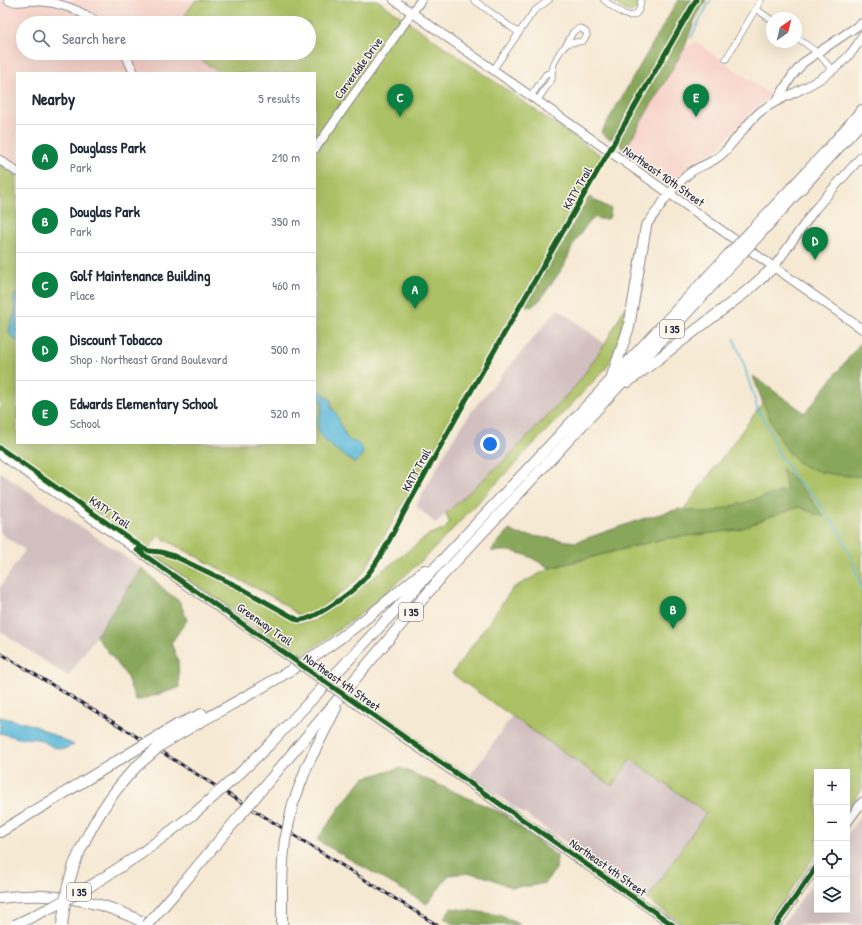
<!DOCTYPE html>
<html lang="en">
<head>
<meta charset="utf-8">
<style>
	:root { --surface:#fff; --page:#f2f2f3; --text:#1f2937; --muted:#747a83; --line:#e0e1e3; --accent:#0b8043 }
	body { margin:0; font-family:"Patrick Hand",sans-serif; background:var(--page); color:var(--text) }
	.controls { position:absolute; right:12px; bottom:12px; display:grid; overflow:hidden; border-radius:0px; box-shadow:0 4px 16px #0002 }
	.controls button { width:36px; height:36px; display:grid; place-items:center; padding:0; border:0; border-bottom:1px solid var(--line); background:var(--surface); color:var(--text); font:20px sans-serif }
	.compass { position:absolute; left:766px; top:12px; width:36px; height:36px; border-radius:50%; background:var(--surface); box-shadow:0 4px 16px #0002; rotate:35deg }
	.you { position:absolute; left:490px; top:444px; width:14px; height:14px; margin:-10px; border:3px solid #fff; border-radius:50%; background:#1a73e8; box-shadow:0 0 0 6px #1a73e833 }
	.badge { display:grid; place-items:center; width:26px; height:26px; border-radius:50%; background:var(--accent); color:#fff; font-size:13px; font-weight:700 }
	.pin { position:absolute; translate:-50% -33px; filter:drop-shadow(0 1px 2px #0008) }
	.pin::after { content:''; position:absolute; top:21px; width:14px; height:12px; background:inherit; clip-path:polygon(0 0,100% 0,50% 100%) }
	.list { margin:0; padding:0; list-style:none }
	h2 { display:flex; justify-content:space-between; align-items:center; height:52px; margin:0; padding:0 16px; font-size:17px }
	h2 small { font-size:13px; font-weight:400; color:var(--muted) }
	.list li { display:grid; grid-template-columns:26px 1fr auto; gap:12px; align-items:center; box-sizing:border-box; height:64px; padding:0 16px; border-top:1px solid var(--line) }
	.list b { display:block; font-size:15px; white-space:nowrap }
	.list p { margin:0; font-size:13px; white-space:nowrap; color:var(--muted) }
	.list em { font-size:13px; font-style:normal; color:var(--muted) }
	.icon { flex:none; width:22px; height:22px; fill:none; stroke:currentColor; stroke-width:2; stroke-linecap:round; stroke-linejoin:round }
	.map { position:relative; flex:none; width:862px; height:925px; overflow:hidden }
	.search { position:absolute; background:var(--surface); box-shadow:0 4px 16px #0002; left:16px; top:16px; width:300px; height:44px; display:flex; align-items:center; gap:10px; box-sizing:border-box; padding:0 14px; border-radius:22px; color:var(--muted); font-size:15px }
	.panel { position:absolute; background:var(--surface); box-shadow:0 4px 16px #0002; left:16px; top:72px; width:300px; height:372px; border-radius:0px }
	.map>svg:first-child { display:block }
	.built { fill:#f7d1c8 }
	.industrial { fill:#d2bfc0 }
	.green { fill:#acc165; stroke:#677250 }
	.forest { fill:#89a75a; stroke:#56644a }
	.water { fill:#5bb9d9; stroke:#3e6e8a }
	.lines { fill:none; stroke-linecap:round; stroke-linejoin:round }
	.stream { stroke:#5bb9d9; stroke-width:1.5 }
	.street-casing { stroke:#8c8687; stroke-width:7 }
	.secondary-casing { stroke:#8c8687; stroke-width:10 }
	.highway-casing { stroke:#8c8687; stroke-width:12 }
	.street { stroke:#fff; stroke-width:5.5 }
	.secondary { stroke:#fff; stroke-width:8 }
	.highway { stroke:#fff; stroke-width:10 }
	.rail-casing { stroke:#22223b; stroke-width:3 }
	.rail { stroke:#fbf7ec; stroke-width:1.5; stroke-dasharray:4.5; stroke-linecap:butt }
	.secondary-bridge-casing { stroke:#8c8687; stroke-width:10; stroke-linecap:butt }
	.highway-bridge-casing { stroke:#8c8687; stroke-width:12; stroke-linecap:butt }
	.secondary-bridge { stroke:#fff; stroke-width:8 }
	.highway-bridge { stroke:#fff; stroke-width:10 }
	.cycleway-casing { stroke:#fbf7ec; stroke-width:8 }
	.cycleway { stroke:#1b5e20; stroke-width:5 }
	.labels { text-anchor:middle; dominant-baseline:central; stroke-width:3; stroke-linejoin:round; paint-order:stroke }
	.shield { fill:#fbf7ec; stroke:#636270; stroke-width:1 }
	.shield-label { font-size:11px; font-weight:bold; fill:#22223b }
	.street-label { font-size:12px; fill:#22223b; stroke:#fbf7ec }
</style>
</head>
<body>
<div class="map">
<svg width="862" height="925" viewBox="0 0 862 925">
	<rect width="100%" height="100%" fill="#fbf7ec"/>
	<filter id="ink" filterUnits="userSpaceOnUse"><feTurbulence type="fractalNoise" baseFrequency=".025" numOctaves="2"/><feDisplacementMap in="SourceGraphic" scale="8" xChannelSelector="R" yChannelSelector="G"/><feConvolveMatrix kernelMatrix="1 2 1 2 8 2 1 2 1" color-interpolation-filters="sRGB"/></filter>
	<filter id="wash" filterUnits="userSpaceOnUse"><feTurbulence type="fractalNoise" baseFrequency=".012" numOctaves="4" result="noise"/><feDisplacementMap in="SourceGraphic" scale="16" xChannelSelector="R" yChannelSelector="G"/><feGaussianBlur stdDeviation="0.9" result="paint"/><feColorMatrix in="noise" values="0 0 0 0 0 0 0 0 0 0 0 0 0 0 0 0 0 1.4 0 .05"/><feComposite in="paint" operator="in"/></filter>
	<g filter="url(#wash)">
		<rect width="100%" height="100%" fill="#f6e9d3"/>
		<path class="built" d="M0 0H196L179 23H23V53H191L220 73H17V167L0 155Z
			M696 42 771 95 762 103 733 130 714 152 693 164 670 184 624 151 684 49Z"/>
		<path class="industrial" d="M558 309 605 344 578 383 508 457 446 513 436 524 416 506 451 442 474 408Z
			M0 472 142 568 68 677 0 631V587L25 550 0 533Z
			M512 716 612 786 631 759 707 812 647 899 470 776Z
			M862 814V925H782L817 877V910H847V835Z"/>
		<path class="green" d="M196 0H377L603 157 363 573 353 584 313 613 300 616 278 600 158 536 149 549 0 445V163L17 175V443H315V73H220L191 53H309V23H179Z
			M611 0H638L637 7 633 11 630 12 624 10Z
			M625 307C622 332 620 344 607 367L429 554 370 607 302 656 148 553 160 554 174 557 263 603 299 623 313 621 365 584 430 534 445 529 449 523 446 513 508 457 578 383 605 344Z
			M767 397 862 469V789L847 810V772H817V853L767 925H683L647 899 706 813 631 759 612 786 452 674 513 588 550 568 662 539Z"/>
		<path class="forest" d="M678 0H692L616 133 613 138 610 139 601 133Z
			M700 0H706L695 19 684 49 624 151 618 141Z
			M589 197 611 209 610 216 608 219H599L596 217 587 224 573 245 564 266 540 300 531 307 525 305Z
			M862 341V476C844 477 814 473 799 463 780 449 761 399 753 376L805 413Z
			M782 468 807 494 824 517 799 507 769 517 738 530 662 539 550 568 526 555 510 551H491L499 541 509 530 518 534 576 542 642 519 679 509 708 513 787 490Z
			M142 568 167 592 180 602 187 620 171 643 178 660 179 688 136 701 126 675 96 636Z
			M401 768 504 814 557 856 556 869 545 883 530 886 510 887 490 878 470 873 449 875 427 904 317 840 340 807 363 778Z
			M451 908 500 915 520 925H456L444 918Z"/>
		<path class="water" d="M17 292V341C1 331 15 322 15 310 15 303 12 298 17 292Z
			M315 390 320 391 331 400V407C340 415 340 428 347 438 350 442 360 442 362 448 365 453 359 460 355 463 345 456 320 441 318 429 315 415 331 402 315 396Z
			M0 717 33 725 74 745 64 749 53 747 39 739 19 738 0 733Z"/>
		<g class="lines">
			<path class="stream" d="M691 38C697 25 703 13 711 0
				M734 339 742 359 758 410 768 425 776 449 796 480 813 495 840 533 853 562 862 592"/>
		</g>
	</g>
	<g filter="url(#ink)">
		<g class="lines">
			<defs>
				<path id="street" d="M474 0 519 33
					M604 0C617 10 638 30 641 0
					M756 9 772 20
					M796 37 818 53 832 70
					M726 59 761 0
					M493 70 534 11 549 0
					M552 72C553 63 561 46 570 43 575 42 579 42 583 41L587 35 586 32 580 28 573 32 566 45
					M531 96 546 74 552 72V79L537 101"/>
				<path id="secondary" d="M8 0C17 4 27 0 36 1 59 2 80 10 98 23
					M394 0 862 329
					M125 53 134 73
					M777 100 792 76 804 62 862 23
					M315 149 421 0
					M0 160 17 172
					M646 226C658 209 674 185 691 172 701 165 713 163 722 154 736 141 746 123 761 111 772 103 783 98 796 92 821 80 850 62 862 36
					M774 267 815 209 862 156
					M0 454 275 647
					M370 714 673 925
					M847 823 862 802
					M776 925 817 866"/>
				<path id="highway" d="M752 230 830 147 862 110
					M759 235 862 122
					M612 376 629 327 646 226
					M628 382 747 291 774 267
					M177 725 202 714
					M181 733C231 704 282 678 329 646 363 623 393 596 425 570
					M238 775 269 745 728 255
					M268 782 443 575 735 261
					M293 804 307 766 336 708
					M0 832 122 758
					M139 855 195 813
					M74 865C89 828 108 796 136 767
					M181 886 227 831
					M0 898C50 891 104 900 148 925
					M282 925V885L283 861"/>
			</defs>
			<use href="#street" class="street-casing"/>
			<use href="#secondary" class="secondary-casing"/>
			<use href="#highway" class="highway-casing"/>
			<use href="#street" class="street"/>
			<use href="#secondary" class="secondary"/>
			<use href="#highway" class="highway"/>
			<defs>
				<path id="rail" d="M0 653 144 741 437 925"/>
			</defs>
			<use href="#rail" class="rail-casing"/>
			<use href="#rail" class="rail"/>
			<defs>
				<path id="secondary-bridge" d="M275 647 370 714"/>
				<path id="highway-bridge" d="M728 255 752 230
					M735 261 759 235
					M122 758 177 725
					M136 767 160 746 181 733
					M195 813 238 775
					M227 831 268 782
					M283 861 285 840 293 804
					M15 925 54 906 92 885 139 855
					M62 925 67 889 74 865
					M147 925 181 886"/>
			</defs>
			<use href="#secondary-bridge" class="secondary-bridge-casing"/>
			<use href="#highway-bridge" class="highway-bridge-casing"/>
			<use href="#secondary-bridge" class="secondary-bridge"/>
			<use href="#highway-bridge" class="highway-bridge"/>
			<defs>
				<path id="cycleway" d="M0 448 144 549 150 551 161 552 174 556 239 587 298 620C312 622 354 591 364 579 382 558 394 530 408 505 427 470 447 435 466 400 543 267 619 133 696 0
					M137 550 673 925
					M776 925 817 866"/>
			</defs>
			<use href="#cycleway" class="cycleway-casing"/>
			<use href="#cycleway" class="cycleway"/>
		</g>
	</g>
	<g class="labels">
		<g class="shield">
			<rect x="660" y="320" width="24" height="18" rx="3"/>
			<rect x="399" y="603" width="24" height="18" rx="3"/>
			<rect x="67" y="883" width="24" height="18" rx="3"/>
		</g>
		<g class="shield-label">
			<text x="672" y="329">I 35</text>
			<text x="411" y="612">I 35</text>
			<text x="79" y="892">I 35</text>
		</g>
		<g class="street-label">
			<text transform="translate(358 68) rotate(-54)">Carverdale Drive</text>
			<text transform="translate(664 176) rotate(35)">Northeast 10th Street</text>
			<text transform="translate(577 188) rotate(-60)">KATY Trail</text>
			<text transform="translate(416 470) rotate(-61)">KATY Trail</text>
			<text transform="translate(110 512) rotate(35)">KATY Trail</text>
			<text transform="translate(265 624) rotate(35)">Greenway Trail</text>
			<text transform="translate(342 682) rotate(35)">Northeast 4th Street</text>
			<text transform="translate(608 867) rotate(35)">Northeast 4th Street</text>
		</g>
	</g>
</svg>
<div class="controls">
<button>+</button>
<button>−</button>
<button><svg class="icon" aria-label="locate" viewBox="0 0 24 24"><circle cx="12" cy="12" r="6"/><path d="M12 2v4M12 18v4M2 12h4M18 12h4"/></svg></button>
<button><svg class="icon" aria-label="layers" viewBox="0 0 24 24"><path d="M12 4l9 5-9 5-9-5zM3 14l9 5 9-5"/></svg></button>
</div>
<svg class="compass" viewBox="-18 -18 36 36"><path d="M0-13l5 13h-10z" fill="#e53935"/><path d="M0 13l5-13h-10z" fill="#747a83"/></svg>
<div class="you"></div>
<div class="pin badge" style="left:415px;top:309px">A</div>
<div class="pin badge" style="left:673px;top:629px">B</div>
<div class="pin badge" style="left:400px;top:117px">C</div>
<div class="pin badge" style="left:815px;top:260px">D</div>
<div class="pin badge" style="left:696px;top:117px">E</div>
<div class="search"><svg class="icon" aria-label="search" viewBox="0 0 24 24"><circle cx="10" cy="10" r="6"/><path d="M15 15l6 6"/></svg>Search here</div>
<section class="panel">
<h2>Nearby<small>5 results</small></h2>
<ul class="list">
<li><span class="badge">A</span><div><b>Douglass Park</b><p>Park</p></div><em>210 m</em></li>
<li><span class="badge">B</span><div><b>Douglas Park</b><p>Park</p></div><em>350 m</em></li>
<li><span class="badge">C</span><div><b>Golf Maintenance Building</b><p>Place</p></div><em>460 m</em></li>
<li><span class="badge">D</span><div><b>Discount Tobacco</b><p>Shop · Northeast Grand Boulevard</p></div><em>500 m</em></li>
<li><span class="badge">E</span><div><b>Edwards Elementary School</b><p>School</p></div><em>520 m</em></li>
</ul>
</section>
</div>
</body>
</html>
